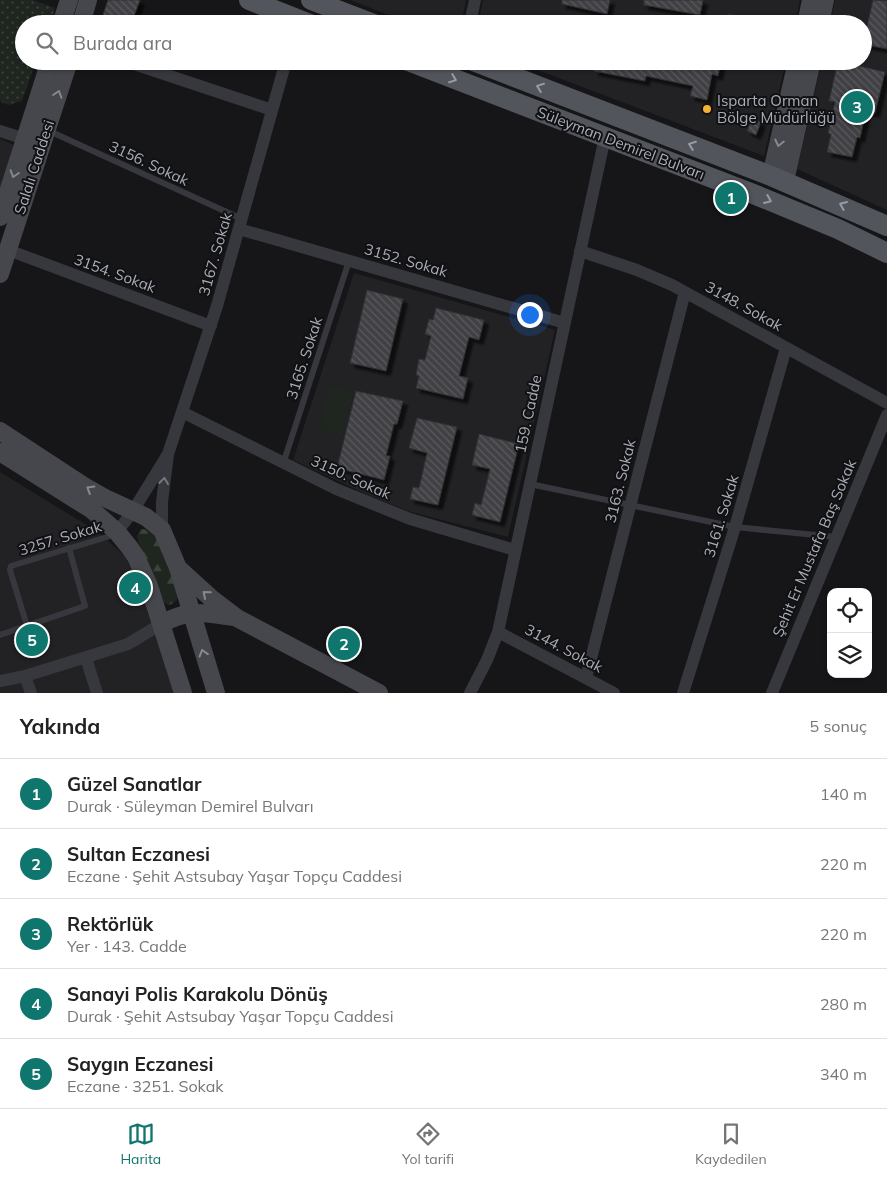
<!DOCTYPE html>
<html lang="tr">
<head>
<meta charset="utf-8">
<style>
	:root { --surface:#fff; --page:#f6f6f6; --text:#222; --muted:#767676; --line:#e0e0e0; --accent:#0f766e }
	body { margin:0; font-family:Mulish,sans-serif; background:var(--page); color:var(--text) }
	.controls { position:absolute; right:15px; bottom:15px; display:grid; overflow:hidden; border-radius:10px; box-shadow:0 1px 4px #0004 }
	.controls button { width:45px; height:45px; display:grid; place-items:center; padding:0; border:0; border-bottom:1px solid var(--line); background:var(--surface); color:var(--text); font:25px sans-serif }
	.you { position:absolute; left:529px; top:314px; width:18px; height:18px; margin:-12px; border:4px solid #fff; border-radius:50%; background:#1a73e8; box-shadow:0 0 0 8px #1a73e833 }
	.badge { display:grid; place-items:center; width:32px; height:32px; border-radius:50%; background:var(--accent); color:#fff; font-size:16px; font-weight:700 }
	.pin { position:absolute; translate:-50% -50%; border:2px solid #fff; box-shadow:0 1px 5px #0006 }
	.list { margin:0; padding:0; list-style:none }
	h2 { display:flex; justify-content:space-between; align-items:center; height:65px; margin:0; padding:0 20px; font-size:21px }
	h2 small { font-size:16px; font-weight:400; color:var(--muted) }
	.list li { display:grid; grid-template-columns:32px 1fr auto; gap:15px; align-items:center; box-sizing:border-box; height:70px; padding:0 20px; border-top:1px solid var(--line) }
	.list b { display:block; font-size:19px; white-space:nowrap }
	.list p { margin:0; font-size:16px; white-space:nowrap; color:var(--muted) }
	.list em { font-size:16px; font-style:normal; color:var(--muted) }
	.icon { flex:none; width:28px; height:28px; fill:none; stroke:currentColor; stroke-width:2; stroke-linecap:round; stroke-linejoin:round }
	.map { position:relative; flex:none; width:887px; height:693px; overflow:hidden }
	.search { position:absolute; background:var(--surface); box-shadow:0 1px 4px #0004; left:15px; right:15px; top:15px; height:55px; display:flex; align-items:center; gap:12px; box-sizing:border-box; padding:0 18px; border-radius:28px; color:var(--muted); font-size:19px }
	.sheet { height:415px; background:var(--surface) }
	nav { display:flex; justify-content:space-around; align-items:center; box-sizing:border-box; height:70px; border-top:1px solid var(--line); background:var(--surface); font-size:14px; color:var(--muted) }
	nav a { display:grid; justify-items:center; gap:2px }
	nav .on { color:var(--accent) }
	.map>svg:first-child { display:block }
	.built { fill:#222225 }
	.grass { fill:url(#grass-dots) }
	.forest { fill:url(#forest-firs) }
	.garden { fill:#1e261f }
	.building { fill:url(#building-back-hatch); stroke:#303034; filter:url(#shadow) }
	.lines { fill:none; stroke-linecap:round; stroke-linejoin:round }
	.lane { stroke:#37383d; stroke-width:6 }
	.street { stroke:#37383d; stroke-width:12 }
	.secondary { stroke:#45474d; stroke-width:18 }
	.primary { stroke:#53555c; stroke-width:20 }
	.oneway { stroke:#979ba6 }
	.oneway2 { stroke:#858993 }
	.oneway3 { stroke:#757881 }
	.poi-dot { fill:#f2b134; stroke:#111113; stroke-width:2 }
	.labels { text-anchor:middle; dominant-baseline:central; stroke-width:4; stroke-linejoin:round; paint-order:stroke }
	.poi-label { font-size:15px; fill:#a8adb8; stroke:#111113; text-anchor:start }
	.street-label { font-size:15px; fill:#a8adb8; stroke:#111113 }
</style>
</head>
<body>
<div class="map">
<svg width="887" height="693" viewBox="0 0 887 693">
	<defs>
		<pattern id="grass-dots" width="8" height="8" patternUnits="userSpaceOnUse" patternTransform="scale(1.25)"><rect width="8" height="8" fill="#1e261f"/><path d="M2 2h.1M6 6h.1" fill="none" stroke="#3c433d" stroke-width="1.8" stroke-linecap="round"/></pattern>
		<pattern id="forest-firs" width="22" height="20" patternUnits="userSpaceOnUse" patternTransform="scale(1.25)"><rect width="22" height="20" fill="#1e261f"/><path d="M5 1l3.5 6h-7zM16 11l3.5 6h-7z" fill="#3c433d"/></pattern>
		<pattern id="building-back-hatch" width="6" height="6" patternUnits="userSpaceOnUse" patternTransform="scale(1.25)"><rect width="6" height="6" fill="#404145"/><path d="M-1 5l2 2M0 0l6 6M5-1l2 2" fill="none" stroke="#595a5e"/></pattern>
		<filter id="shadow"><feDropShadow dx="4.5" dy="4.5" stdDeviation="1" flood-color="#0009"/></filter>
	</defs>
	<rect width="100%" height="100%" fill="#161618"/>
	<path class="built" d="M350 0H466L461 24H412Z
		M483 0H800L795 24H478Z
		M835 0H887V210L797 169 822 61H863V24H830Z
		M514 61H786L764 156Z
		M0 139 14 145 0 189Z
		M354 273 555 330 508 537 411 512 368 495 293 460Z
		M0 472 98 532 125 556 148 607 175 693H0Z"/>
	<path class="grass" d="M0 0H33L55 8 50 24H24V61H36L22 101 8 105 0 101Z"/>
	<path class="forest" d="M141 529C162 528 172 578 178 594 178 600 175 603 169 605L162 602 138 541 137 536Z"/>
	<path class="garden" d="M329 386 353 391 343 434 319 429Z"/>
	<path class="building" d="M108 0H140L131 24H100Z
		M562 0H610L607 14 562 4Z
		M644 0H703L700 15 644 5Z
		M873 0 887 1V49L863 44Z
		M728 14 755 19V24H726Z
		M595 61H716L721 62 718 76 712 74 707 100 690 96 693 86 646 76 645 81 594 71Z
		M838 61 885 72 875 113 866 111 860 138 857 137 852 157 827 152 831 134 828 133 835 102 829 101Z
		M752 119 761 122 756 135 747 131Z
		M367 290 403 299 386 371 350 363Z
		M436 308 484 320 479 340 469 337 459 376 468 378 463 399 416 388 419 376 416 375 419 359 425 360 431 336 425 334 429 319 433 320Z
		M356 391 403 401 397 424H394L386 456H390L384 480 337 468Z
		M417 418 457 427 438 505 410 499 413 487 419 488 427 453 409 448Z
		M479 434 519 444 500 522 472 515 475 503 481 505 490 469 472 465Z"/>
	<g class="lines">
		<path class="lane" d="M47 130 242 219
			M283 464 349 261
			M530 484 735 527 836 537
			M27 626 10 570 11 566 107 537 116 533
			M0 635 85 606 69 548"/>
		<path class="street" d="M470 24 475 0
			M125 61 272 110
			M0 131 25 139
			M239 229 565 323
			M8 250 211 326
			M580 251 637 270 672 285 887 403
			M182 412 336 489 410 519 515 550
			M168 454 217 306 286 61
			M117 532 133 511 168 454 162 502V530
			M498 632 614 693
			M86 658 97 693
			M25 676 31 693
			M586 678 685 292
			M0 681 25 676 128 644 161 624
			M470 693 487 660 498 632 605 137
			M683 693 735 527 786 348
			M772 693 887 415"/>
		<path class="secondary" d="M61 24 69 0
			M81 24 88 0
			M806 24 811 0
			M820 24 825 0
			M771 176 797 61
			M785 181 812 61
			M0 217 50 61
			M0 274 69 61
			M0 431 84 486 107 499 146 517 162 530 178 568 216 693
			M0 452 92 510 117 532 130 548 136 557 149 586 183 693
			M179 569 212 599 237 618 379 693
			M161 624C191 608 202 613 234 617"/>
		<path class="primary" d="M249 0 310 24
			M311 0 374 24
			M408 61 751 193 838 229 887 253
			M473 61 771 176 887 226"/>
	</g>
	<defs><path id="oneway-chevron" d="M-2-3.5L2.5 0L-2 3.5" fill="none" stroke-width="1.6" stroke-linecap="round" stroke-linejoin="round" transform="scale(1.25)"/></defs>
	<g class="oneway">
		<use href="#oneway-chevron" transform="translate(453 79) rotate(21)"/>
		<use href="#oneway-chevron" transform="translate(540 87) rotate(-159)"/>
		<use href="#oneway-chevron" transform="translate(692 145) rotate(-159)"/>
		<use href="#oneway-chevron" transform="translate(768 200) rotate(23)"/>
		<use href="#oneway-chevron" transform="translate(843 205) rotate(-157)"/>
	</g>
	<g class="oneway2">
		<use href="#oneway-chevron" transform="translate(58 94) rotate(-72)"/>
		<use href="#oneway-chevron" transform="translate(779 143) rotate(103)"/>
		<use href="#oneway-chevron" transform="translate(14 174) rotate(108)"/>
		<use href="#oneway-chevron" transform="translate(90 489) rotate(-149)"/>
		<use href="#oneway-chevron" transform="translate(206 594) rotate(-139)"/>
		<use href="#oneway-chevron" transform="translate(203 653) rotate(-107)"/>
	</g>
	<use class="oneway3" href="#oneway-chevron" transform="translate(164 481) rotate(-83)"/>
	<circle class="poi-dot" cx="707" cy="109" r="5"/>
	<g class="labels">
		<g class="poi-label">
			<text x="717" y="100">Isparta Orman<tspan x="717" dy="17">Bölge Müdürlüğü</tspan></text>
		</g>
		<g class="street-label">
			<text transform="translate(621 143) rotate(21)">Süleyman Demirel Bulvarı</text>
			<text transform="translate(149 163) rotate(25)">3156. Sokak</text>
			<text transform="translate(34 167) rotate(-72)">Salalı Caddesi</text>
			<text transform="translate(215 254) rotate(-74)">3167. Sokak</text>
			<text transform="translate(406 260) rotate(16)">3152. Sokak</text>
			<text transform="translate(115 273) rotate(20)">3154. Sokak</text>
			<text transform="translate(744 306) rotate(29)">3148. Sokak</text>
			<text transform="translate(304 358) rotate(-72)">3165. Sokak</text>
			<text transform="translate(528 414) rotate(-78)">159. Cadde</text>
			<text transform="translate(351 477) rotate(24)">3150. Sokak</text>
			<text transform="translate(620 481) rotate(-76)">3163. Sokak</text>
			<text transform="translate(721 516) rotate(-73)">3161. Sokak</text>
			<text transform="translate(60 538) rotate(-17)">3257. Sokak</text>
			<text transform="translate(814 548) rotate(-67)">Şehit Er Mustafa Baş Sokak</text>
			<text transform="translate(564 648) rotate(28)">3144. Sokak</text>
		</g>
	</g>
</svg>
<div class="controls">
<button><svg class="icon" aria-label="locate" viewBox="0 0 24 24"><circle cx="12" cy="12" r="6"/><path d="M12 2v4M12 18v4M2 12h4M18 12h4"/></svg></button>
<button><svg class="icon" aria-label="layers" viewBox="0 0 24 24"><path d="M12 4l9 5-9 5-9-5zM3 14l9 5 9-5"/></svg></button>
</div>
<div class="you"></div>
<div class="pin badge" style="left:731px;top:198px">1</div>
<div class="pin badge" style="left:344px;top:644px">2</div>
<div class="pin badge" style="left:857px;top:107px">3</div>
<div class="pin badge" style="left:135px;top:588px">4</div>
<div class="pin badge" style="left:32px;top:640px">5</div>
<div class="search"><svg class="icon" aria-label="search" viewBox="0 0 24 24"><circle cx="10" cy="10" r="6"/><path d="M15 15l6 6"/></svg>Burada ara</div>
</div>
<section class="sheet">
<h2>Yakında<small>5 sonuç</small></h2>
<ul class="list">
<li><span class="badge">1</span><div><b>Güzel Sanatlar</b><p>Durak · Süleyman Demirel Bulvarı</p></div><em>140 m</em></li>
<li><span class="badge">2</span><div><b>Sultan Eczanesi</b><p>Eczane · Şehit Astsubay Yaşar Topçu Caddesi</p></div><em>220 m</em></li>
<li><span class="badge">3</span><div><b>Rektörlük</b><p>Yer · 143. Cadde</p></div><em>220 m</em></li>
<li><span class="badge">4</span><div><b>Sanayi Polis Karakolu Dönüş</b><p>Durak · Şehit Astsubay Yaşar Topçu Caddesi</p></div><em>280 m</em></li>
<li><span class="badge">5</span><div><b>Saygın Eczanesi</b><p>Eczane · 3251. Sokak</p></div><em>340 m</em></li>
</ul>
</section>
<nav>
<a class="on"><svg class="icon" aria-label="map" viewBox="0 0 24 24"><path d="M3 6l6-2 6 2 6-2v14l-6 2-6-2-6 2zM9 4v14M15 6v14"/></svg>Harita</a>
<a><svg class="icon" aria-label="directions" viewBox="0 0 24 24"><path d="M12 3l9 9-9 9-9-9zM9 14v-3h6M13 9l2 2-2 2"/></svg>Yol tarifi</a>
<a><svg class="icon" aria-label="saved" viewBox="0 0 24 24"><path d="M7 4h10v16l-5-4-5 4z"/></svg>Kaydedilen</a>
</nav>
</body>
</html>
